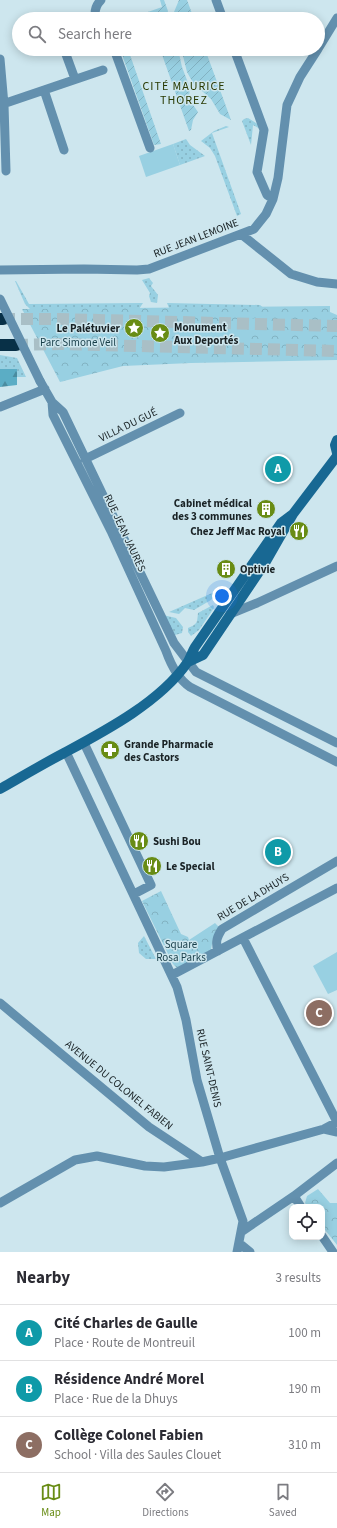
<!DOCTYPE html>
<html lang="en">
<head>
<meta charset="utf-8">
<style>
	:root { --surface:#fff; --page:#f2f2f3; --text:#2b2b33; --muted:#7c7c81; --line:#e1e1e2; --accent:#688c14 }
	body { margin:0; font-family:"Source Sans 3",sans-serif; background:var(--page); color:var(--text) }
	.controls { position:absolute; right:12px; bottom:12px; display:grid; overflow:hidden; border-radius:8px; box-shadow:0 2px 10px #0003 }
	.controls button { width:36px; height:36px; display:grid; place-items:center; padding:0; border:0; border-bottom:1px solid var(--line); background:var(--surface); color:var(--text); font:20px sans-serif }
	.you { position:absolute; left:222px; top:596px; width:14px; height:14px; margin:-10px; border:3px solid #fff; border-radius:50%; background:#1a73e8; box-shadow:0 0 0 6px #1a73e833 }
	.badge { display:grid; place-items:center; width:26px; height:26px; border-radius:50%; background:var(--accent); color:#fff; font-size:13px; font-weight:700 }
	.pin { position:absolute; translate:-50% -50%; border:2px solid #fff; box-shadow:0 1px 4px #0006 }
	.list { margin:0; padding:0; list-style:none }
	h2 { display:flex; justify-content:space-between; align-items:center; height:52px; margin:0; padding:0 16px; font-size:17px }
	h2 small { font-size:13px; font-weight:400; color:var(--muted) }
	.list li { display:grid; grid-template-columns:26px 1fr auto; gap:12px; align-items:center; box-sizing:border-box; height:56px; padding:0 16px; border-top:1px solid var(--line) }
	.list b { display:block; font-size:15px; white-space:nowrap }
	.list p { margin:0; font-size:13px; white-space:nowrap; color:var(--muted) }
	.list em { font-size:13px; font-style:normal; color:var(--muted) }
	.icon { flex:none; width:22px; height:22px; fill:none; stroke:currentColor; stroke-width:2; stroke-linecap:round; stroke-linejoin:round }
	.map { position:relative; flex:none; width:337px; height:1252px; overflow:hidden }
	.search { position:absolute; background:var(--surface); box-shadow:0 2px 10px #0003; left:12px; right:12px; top:12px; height:44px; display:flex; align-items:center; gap:10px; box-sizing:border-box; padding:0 14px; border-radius:22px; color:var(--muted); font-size:15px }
	.sheet { height:220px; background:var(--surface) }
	nav { display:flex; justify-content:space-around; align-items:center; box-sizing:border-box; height:56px; border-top:1px solid var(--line); background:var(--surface); font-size:11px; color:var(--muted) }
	nav a { display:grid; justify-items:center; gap:2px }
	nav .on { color:var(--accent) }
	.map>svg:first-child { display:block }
	.grass { fill:url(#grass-dots) }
	.forest { fill:url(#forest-firs) }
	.park { fill:url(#park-crowns) }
	.garden { fill:url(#garden-furrows) }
	.pitch { fill:#98d0e2 }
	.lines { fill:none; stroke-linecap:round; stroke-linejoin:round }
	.highway-tunnel { stroke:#a9bfc6; stroke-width:12; stroke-dasharray:12 6; stroke-linecap:butt }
	.street { stroke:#6390ae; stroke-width:9 }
	.secondary { stroke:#186893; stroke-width:10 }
	.highway { stroke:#083047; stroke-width:12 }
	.street-bridge { stroke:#6390ae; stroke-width:9 }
	.labels { text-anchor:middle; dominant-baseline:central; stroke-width:3; stroke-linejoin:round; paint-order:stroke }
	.street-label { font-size:11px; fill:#192225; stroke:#cde6ee }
	.poi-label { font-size:11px; font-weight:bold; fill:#192225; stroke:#cde6ee; text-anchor:start }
	.park-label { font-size:11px; fill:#193f4a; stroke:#cde6ee }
	.neighbourhood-label { font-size:12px; letter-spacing:1px; fill:#293a02; stroke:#cde6ee }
</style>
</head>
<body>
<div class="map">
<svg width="337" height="1252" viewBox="0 0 337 1252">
	<defs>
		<pattern id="grass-dots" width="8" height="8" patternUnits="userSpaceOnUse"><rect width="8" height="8" fill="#98d0e2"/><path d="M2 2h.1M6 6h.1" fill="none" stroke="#82b2c2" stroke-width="1.8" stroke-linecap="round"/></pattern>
		<pattern id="forest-firs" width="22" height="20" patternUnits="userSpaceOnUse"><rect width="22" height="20" fill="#5badc5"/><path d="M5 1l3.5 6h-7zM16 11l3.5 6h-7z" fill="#4a8ca0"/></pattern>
		<pattern id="park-crowns" width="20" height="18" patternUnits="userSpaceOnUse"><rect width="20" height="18" fill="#98d0e2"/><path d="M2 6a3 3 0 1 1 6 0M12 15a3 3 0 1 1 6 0" fill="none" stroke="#82b2c2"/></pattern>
		<pattern id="garden-furrows" width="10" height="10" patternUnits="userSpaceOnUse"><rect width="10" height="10" fill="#98d0e2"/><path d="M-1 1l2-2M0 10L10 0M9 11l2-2" fill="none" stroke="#82b2c2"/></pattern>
	</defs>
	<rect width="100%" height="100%" fill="#cde6ee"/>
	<path class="grass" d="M248 118 259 125 260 129 253 125 251 145 242 121 244 119Z
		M226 126 229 127 212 133 241 214 237 216 215 156 210 148 201 141 214 131Z
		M186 139 190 145 205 156 180 165 173 144Z
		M149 278 153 283 151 286 158 295 157 303 151 302 149 296 150 293 142 280Z
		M15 281H16L29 304 143 303 137 312 32 311 25 304Z
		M167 303 260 305 265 309 171 313Z
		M0 355 17 358 26 377H17V369H0Z
		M219 590 211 600 194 610 185 608 179 614 169 612Z
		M213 605 214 608 199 630 191 636 188 632V628C198 624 197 622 198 613Z
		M163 615 176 618 183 627 182 633 175 635Z
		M144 936 156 959H146L139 953 138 943Z"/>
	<path class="forest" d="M0 369H17V385L0 387Z"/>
	<path class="park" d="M330 306V312L337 315V360L191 363 123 366 60 382 22 309Z
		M161 891 181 934 188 937 189 940 215 923 220 928 213 938 211 950 177 968 173 964 142 901Z
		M318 1189 330 1203H337V1245L322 1226V1207H308L305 1203 307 1196Z"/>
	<path class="garden" d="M160 0H164L168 11 167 15 157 19H150L149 17 143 19H128L162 7Z
		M179 0H187L194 19H174L176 16 174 12Z
		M120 49H128L161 144 154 145Z
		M160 49H178L182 67 190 88 189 97 191 102 198 112 193 120 191 130 189 131Z
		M195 49H205L231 120 220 114 211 99 193 83 187 72 183 56 193 53Z"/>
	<path class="pitch" d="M173 144 180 165 146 177 139 156Z
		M266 315 269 324 238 332 236 323Z
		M210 323 217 338 187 349 180 334Z
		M337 952V990L328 994 313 966Z"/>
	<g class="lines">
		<path class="highway-tunnel" d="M3 319H59L337 326
			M16 345 59 344 337 351"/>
		<path class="street" d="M216 0 223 19
			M96 19C94 12 96 5 101 0
			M64 49 75 79
			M114 49 150 148
			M234 49 264 130 257 172 267 195 273 199
			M318 49 337 18
			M0 59 4 105 6 171
			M44 90 64 150
			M0 105 103 70
			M241 234 291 274 317 282 337 284
			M0 270 84 269 137 270 149 269 254 229 266 214 273 199 278 178 287 105 300 77 318 49
			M40 381 52 402 63 412 174 643 196 672 337 743
			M52 402 53 415 111 531 166 651C171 665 178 679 190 687L337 762
			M0 407 45 389
			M85 459 180 413
			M230 614 257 603 337 566
			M84 743 151 885 134 894
			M66 752 177 987 186 1020 197 1080 220 1158 243 1221 237 1252
			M243 938 337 1122
			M218 951C215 942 217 937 222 929L337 861
			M172 975 337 888
			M0 1003 149 1127 202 1162
			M324 1129 337 1132
			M294 1196 301 1207
			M0 1203 75 1160 97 1156 145 1166 164 1167 202 1162 220 1158 324 1129 337 1122
			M241 1232 294 1196 337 1163
			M322 1236 333 1252
			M239 1243 250 1252"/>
		<path class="secondary" d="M337 440 335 445 337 453
			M188 662 203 655 265 563 293 514 337 456
			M0 789C21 777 43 764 64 753 105 731 160 702 187 663 190 659 192 652 195 647L281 523 293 514"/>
		<path class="highway" d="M0 319H3
			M0 345H16"/>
		<path class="street-bridge" d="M0 299 40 381"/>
	</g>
	<defs>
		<symbol id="sight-disc" viewBox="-11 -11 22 22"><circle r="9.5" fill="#688c14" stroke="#cde6ee"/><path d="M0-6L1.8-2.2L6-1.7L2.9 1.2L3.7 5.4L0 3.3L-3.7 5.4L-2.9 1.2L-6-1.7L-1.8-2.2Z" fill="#fff"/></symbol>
		<symbol id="building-disc" viewBox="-11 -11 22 22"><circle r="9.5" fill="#688c14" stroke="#cde6ee"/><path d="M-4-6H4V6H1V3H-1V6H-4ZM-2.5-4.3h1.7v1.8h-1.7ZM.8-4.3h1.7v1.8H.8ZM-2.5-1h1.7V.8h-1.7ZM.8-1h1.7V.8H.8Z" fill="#fff"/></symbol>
		<symbol id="restaurant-disc" viewBox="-11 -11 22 22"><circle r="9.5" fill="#688c14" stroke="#cde6ee"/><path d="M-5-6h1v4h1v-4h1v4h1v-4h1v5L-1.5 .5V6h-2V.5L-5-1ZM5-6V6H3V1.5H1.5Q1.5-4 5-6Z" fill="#fff"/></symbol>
		<symbol id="pharmacy-disc" viewBox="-11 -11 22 22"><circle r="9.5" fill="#688c14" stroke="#cde6ee"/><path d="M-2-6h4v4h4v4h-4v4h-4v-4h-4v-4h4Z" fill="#fff"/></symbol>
	</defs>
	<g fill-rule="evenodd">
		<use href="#sight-disc" x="123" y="317" width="22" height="22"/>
		<use href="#sight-disc" x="149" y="322" width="22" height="22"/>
		<use href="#building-disc" x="255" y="498" width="22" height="22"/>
		<use href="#restaurant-disc" x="288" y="520" width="22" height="22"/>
		<use href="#building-disc" x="215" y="558" width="22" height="22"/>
		<use href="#pharmacy-disc" x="99" y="739" width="22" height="22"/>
		<use href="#restaurant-disc" x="128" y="830" width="22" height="22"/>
		<use href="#restaurant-disc" x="141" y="855" width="22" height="22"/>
	</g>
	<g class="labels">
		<g class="street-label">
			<text transform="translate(196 238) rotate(-21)">RUE JEAN LEMOINE</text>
			<text transform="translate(128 425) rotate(-26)">VILLA DU GUÉ</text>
			<text transform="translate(125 533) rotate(65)">RUE JEAN JAURÈS</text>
			<text transform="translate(253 897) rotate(-31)">RUE DE LA DHUYS</text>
			<text transform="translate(209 1068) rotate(77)">RUE SAINT-DENIS</text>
			<text transform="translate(119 1085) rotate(39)">AVENUE DU COLONEL FABIEN</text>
		</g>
		<g class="poi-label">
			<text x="174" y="327">Monument<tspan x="174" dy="13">Aux Deportés</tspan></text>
			<text x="120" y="328" text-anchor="end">Le Palétuvier</text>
			<text x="252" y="503" text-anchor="end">Cabinet médical<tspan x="252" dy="13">des 3 communes</tspan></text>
			<text x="285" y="531" text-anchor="end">Chez Jeff Mac Royal</text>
			<text x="240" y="569">Optivie</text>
			<text x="124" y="744">Grande Pharmacie<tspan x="124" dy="13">des Castors</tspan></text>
			<text x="153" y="841">Sushi Bou</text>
			<text x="166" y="866">Le Special</text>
		</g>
		<g class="park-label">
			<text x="78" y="342">Parc Simone Veil</text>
			<text x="181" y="944">Square<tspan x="181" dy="13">Rosa Parks</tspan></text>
		</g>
		<g class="neighbourhood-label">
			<text x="184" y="86">CITÉ MAURICE<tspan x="184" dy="14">THOREZ</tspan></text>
		</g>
	</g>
</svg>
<div class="controls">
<button><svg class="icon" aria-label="locate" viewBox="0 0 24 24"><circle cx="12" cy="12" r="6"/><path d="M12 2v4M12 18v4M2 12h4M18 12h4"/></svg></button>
</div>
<div class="you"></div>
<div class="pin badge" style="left:278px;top:469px;background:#0f9aa8">A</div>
<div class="pin badge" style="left:278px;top:852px;background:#0f9aa8">B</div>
<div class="pin badge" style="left:319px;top:1013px;background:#8d6e63">C</div>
<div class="search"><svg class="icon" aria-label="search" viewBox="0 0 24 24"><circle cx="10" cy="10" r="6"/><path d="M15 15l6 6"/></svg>Search here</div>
</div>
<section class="sheet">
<h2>Nearby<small>3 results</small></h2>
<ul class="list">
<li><span class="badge" style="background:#0f9aa8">A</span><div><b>Cité Charles de Gaulle</b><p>Place · Route de Montreuil</p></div><em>100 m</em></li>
<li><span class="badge" style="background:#0f9aa8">B</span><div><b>Résidence André Morel</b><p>Place · Rue de la Dhuys</p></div><em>190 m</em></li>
<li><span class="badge" style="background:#8d6e63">C</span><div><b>Collège Colonel Fabien</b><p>School · Villa des Saules Clouet</p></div><em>310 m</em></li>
</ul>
</section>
<nav>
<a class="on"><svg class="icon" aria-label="map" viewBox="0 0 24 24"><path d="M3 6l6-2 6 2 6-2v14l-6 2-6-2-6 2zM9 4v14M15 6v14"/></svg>Map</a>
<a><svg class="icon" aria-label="directions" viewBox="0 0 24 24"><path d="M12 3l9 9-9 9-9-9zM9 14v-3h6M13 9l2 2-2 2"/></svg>Directions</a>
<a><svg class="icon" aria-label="saved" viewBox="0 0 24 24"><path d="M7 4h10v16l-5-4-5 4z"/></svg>Saved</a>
</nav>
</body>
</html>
